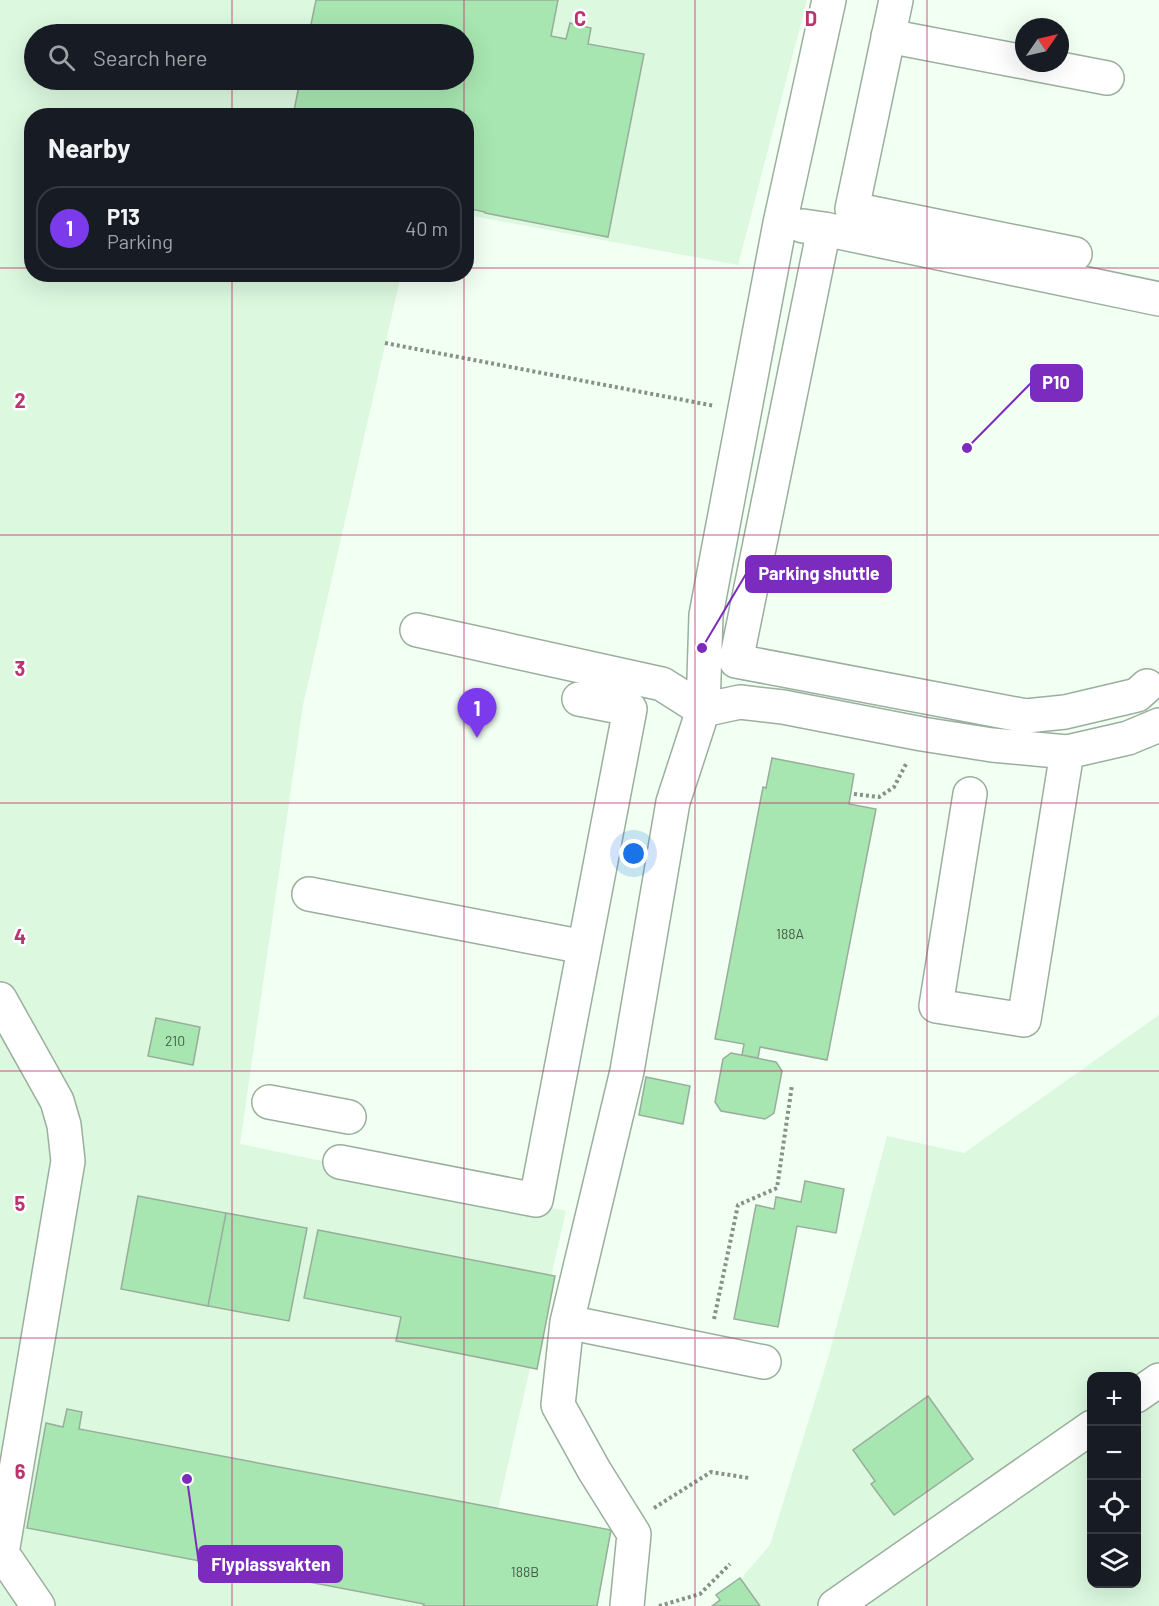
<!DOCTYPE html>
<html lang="en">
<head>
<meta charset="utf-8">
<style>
	:root { --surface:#171b24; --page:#242831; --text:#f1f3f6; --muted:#9ea1a6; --line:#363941; --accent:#7c3aed }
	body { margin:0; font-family:Barlow,sans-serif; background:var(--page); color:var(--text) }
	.controls { position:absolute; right:18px; bottom:18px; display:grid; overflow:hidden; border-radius:12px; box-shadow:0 6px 24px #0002 }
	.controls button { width:54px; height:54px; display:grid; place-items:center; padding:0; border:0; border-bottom:2px solid var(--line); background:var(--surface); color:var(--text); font:30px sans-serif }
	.compass { position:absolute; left:1015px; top:18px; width:54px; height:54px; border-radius:50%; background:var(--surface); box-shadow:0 6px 24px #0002; rotate:56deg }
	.you { position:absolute; left:634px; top:854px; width:21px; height:21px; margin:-15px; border:4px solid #fff; border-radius:50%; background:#1a73e8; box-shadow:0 0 0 9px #1a73e833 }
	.badge { display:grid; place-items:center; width:39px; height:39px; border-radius:50%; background:var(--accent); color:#fff; font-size:20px; font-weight:700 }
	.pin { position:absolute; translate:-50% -50px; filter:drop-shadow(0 2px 3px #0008) }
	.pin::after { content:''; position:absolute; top:32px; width:21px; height:18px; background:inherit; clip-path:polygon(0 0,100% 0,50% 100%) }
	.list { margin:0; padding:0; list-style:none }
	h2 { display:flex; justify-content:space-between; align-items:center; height:78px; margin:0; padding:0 24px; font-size:26px }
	h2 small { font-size:20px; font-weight:400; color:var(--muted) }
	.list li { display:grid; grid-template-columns:39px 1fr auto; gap:18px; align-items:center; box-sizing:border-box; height:84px; margin:0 12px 12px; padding:0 12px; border:2px solid var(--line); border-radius:24px }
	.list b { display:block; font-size:22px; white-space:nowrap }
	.list p { margin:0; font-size:20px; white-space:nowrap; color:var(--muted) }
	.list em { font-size:20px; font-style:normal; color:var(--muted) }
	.icon { flex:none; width:33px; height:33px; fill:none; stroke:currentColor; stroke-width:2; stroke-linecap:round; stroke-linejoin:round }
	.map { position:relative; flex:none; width:1159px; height:1606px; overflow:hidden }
	.search { position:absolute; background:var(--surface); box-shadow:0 6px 24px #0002; left:24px; top:24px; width:450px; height:66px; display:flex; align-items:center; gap:15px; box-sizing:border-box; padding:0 21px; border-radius:33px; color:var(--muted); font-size:22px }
	.panel { position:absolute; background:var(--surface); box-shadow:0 6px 24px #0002; left:24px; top:108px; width:450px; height:174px; border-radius:24px }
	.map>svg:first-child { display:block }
	.built { fill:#dcf8df; fill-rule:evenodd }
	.building { fill:#a7e6b0; stroke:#99ad9b; stroke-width:1.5 }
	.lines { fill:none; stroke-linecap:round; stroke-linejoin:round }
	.minor-casing { stroke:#9aaf9d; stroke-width:36 }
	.path { stroke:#869187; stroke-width:4; stroke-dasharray:3 3; stroke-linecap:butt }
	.minor { stroke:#fff; stroke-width:33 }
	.grid { fill:none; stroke:#bd336f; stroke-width:1.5; stroke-opacity:0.55 }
	.labels { text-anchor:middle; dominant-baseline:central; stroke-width:5; stroke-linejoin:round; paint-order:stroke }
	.number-label { font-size:14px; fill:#445a47 }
	.grid-label { font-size:20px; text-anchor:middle; font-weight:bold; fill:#bd336f; stroke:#fff; stroke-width:5; stroke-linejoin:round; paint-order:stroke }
	.leader { fill:none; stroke:#7b2cbf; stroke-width:2 }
	.callout-dot { fill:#7b2cbf; stroke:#fff; stroke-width:2 }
	.callout { fill:#7b2cbf; stroke:#7b2cbf; stroke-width:2 }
	.callout-label { font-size:18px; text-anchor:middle; font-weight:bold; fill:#fff }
</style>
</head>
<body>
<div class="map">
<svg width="1159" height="1606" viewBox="0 0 1159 1606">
	<rect width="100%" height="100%" fill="#f2fff3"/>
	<path class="built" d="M0 0H807L738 265 467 215 466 116H32V274L401 275 303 705 240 1144 566 1211 498 1508 557 1606H0ZM34 34H464V80H34Z
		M1159 1015V1606H733L744 1575 770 1545 829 1355 887 1136 964 1153ZM1092 1376H1136V1584H1092Z"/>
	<path class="building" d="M316 0H558L551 36 566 39 570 23 591 28 588 44 644 54 608 237 485 213V212L466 208V116H293L300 80H464V34H309Z
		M772 758 854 774 849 804 876 809 827 1060 760 1047 758 1058 742 1055 744 1044 715 1039 763 787 766 788Z
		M156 1018 200 1027 193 1065 148 1056Z
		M731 1053 776 1062 782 1071 774 1113 765 1119 721 1111 715 1102 723 1059Z
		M646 1077 690 1086 683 1124 639 1115Z
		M805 1181 844 1189 836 1233 797 1226 778 1327 734 1319 756 1205 774 1209 776 1197 801 1202Z
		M138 1196 226 1213 208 1306 121 1289Z
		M226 1213 307 1228 289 1321 208 1306Z
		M318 1230 555 1276 537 1369 396 1341 401 1317 304 1298Z
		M928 1396 973 1459 894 1515 871 1484 875 1481 853 1450Z
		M67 1409 82 1412 79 1429 611 1530 597 1606H423L424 1604 27 1528 46 1423 63 1427Z
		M740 1578 760 1606H712L720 1600 716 1595Z"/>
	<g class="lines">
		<defs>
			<path id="minor" d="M896 0 852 209 1075 254
				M888 36 1024 62
				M1029 63 1107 78
				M803 226 824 229 1159 299
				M824 229 736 661 1026 716 1065 712 1137 695 1147 686
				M417 630 662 684 703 710
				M703 710 706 615 780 223 829 0
				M970 794 936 1006 1024 1020 1067 752
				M309 894 584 947
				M0 999 57 1101 64 1125 68 1161 2 1553 38 1606
				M269 1102 349 1117
				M340 1162 536 1200 630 709 579 699
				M567 1322 764 1362
				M1136 1396 1159 1380
				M627 1606 634 1534 594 1470 558 1405 567 1322 627 1071 673 802 703 710 740 702 783 707 922 734 992 745 1067 752 1128 738 1159 725
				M835 1606 1092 1427"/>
		</defs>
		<use href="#minor" class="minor-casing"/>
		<path class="path" d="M385 343 715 406
			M854 794 879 797 894 787 906 764
			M714 1319 738 1205 777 1188 792 1085
			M654 1508 711 1472 749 1478
			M659 1606 700 1594 730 1564"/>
		<use href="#minor" class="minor"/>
	</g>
	<path class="grid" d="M232 0V34M464 0V116M695 0V1606M927 0V1606M232 80V116M0 268H32M466 268H1159M232 274V1606M464 274V1606M0 535H1159M0 803H1159M0 1071H1159M0 1338H1159"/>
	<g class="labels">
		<g class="number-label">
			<text x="790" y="933">188A</text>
			<text x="175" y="1040">210</text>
			<text x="525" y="1571">188B</text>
		</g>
	</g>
	<g class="grid-label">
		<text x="580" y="26">C</text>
		<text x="811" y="26">D</text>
		<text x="20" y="408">2</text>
		<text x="20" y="676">3</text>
		<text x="20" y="944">4</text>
		<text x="20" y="1211">5</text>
		<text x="20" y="1479">6</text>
	</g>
	<path class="leader" d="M967 448L1031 383M702 648L746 574M187 1479L199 1564"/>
	<g class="callout-dot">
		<circle cx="967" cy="448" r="6"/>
		<circle cx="702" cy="648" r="6"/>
		<circle cx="187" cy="1479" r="6"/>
	</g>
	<g class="callout">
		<rect x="1031" y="365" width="51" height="36" rx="6"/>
		<rect x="746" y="556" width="145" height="36" rx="6"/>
		<rect x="199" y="1546" width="143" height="36" rx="6"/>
	</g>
	<g class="callout-label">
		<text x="1056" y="389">P10</text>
		<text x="819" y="580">Parking shuttle</text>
		<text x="271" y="1571">Flyplassvakten</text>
	</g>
</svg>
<div class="controls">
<button>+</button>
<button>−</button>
<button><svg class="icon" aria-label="locate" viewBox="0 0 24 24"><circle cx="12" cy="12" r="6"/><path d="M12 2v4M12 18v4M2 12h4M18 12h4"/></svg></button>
<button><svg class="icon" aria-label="layers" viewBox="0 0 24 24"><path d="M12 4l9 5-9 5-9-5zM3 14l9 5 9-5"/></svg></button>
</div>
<svg class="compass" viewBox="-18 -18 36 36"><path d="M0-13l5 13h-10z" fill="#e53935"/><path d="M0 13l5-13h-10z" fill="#9ea1a6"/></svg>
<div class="you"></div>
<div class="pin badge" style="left:477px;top:738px">1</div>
<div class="search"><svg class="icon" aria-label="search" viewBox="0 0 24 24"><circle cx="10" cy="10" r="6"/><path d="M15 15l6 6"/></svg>Search here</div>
<section class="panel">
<h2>Nearby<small></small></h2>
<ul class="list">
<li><span class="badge">1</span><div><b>P13</b><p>Parking</p></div><em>40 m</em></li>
</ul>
</section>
</div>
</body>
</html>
